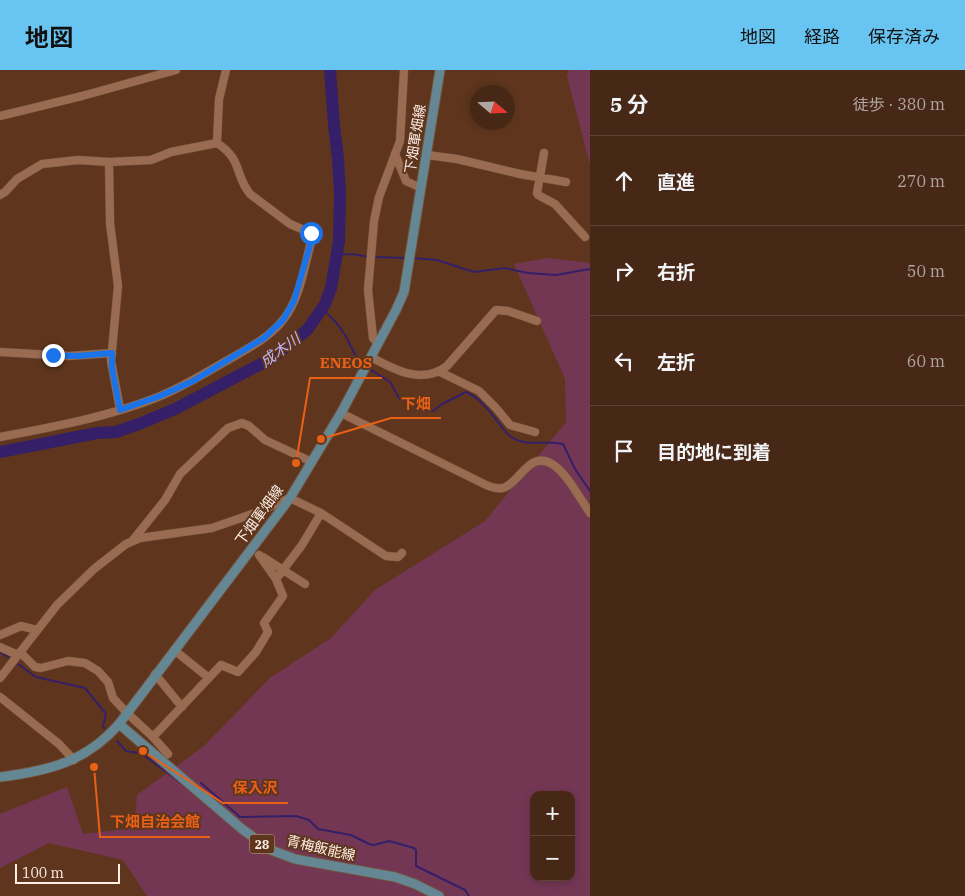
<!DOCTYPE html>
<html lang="ja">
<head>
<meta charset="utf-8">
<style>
	:root { --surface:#472816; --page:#4e301f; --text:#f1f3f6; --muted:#b0a6a1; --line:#5f4435; --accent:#68c4f0 }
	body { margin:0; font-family:"IBM Plex Serif","Noto Sans JP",serif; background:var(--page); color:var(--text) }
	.controls { position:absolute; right:15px; bottom:15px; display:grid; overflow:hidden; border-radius:10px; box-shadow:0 2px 8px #0003 }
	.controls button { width:45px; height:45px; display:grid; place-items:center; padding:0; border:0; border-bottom:1px solid var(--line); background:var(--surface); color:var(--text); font:25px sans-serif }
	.compass { position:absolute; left:470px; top:15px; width:45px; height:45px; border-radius:50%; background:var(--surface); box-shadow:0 2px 8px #0003; rotate:109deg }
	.scale { position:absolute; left:15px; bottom:12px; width:105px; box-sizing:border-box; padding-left:5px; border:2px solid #feeee6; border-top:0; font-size:14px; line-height:18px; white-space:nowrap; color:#feeee6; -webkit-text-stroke:4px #5f361d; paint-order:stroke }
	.stop { position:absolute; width:15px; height:15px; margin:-11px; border:4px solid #1a73e8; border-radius:50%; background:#fff }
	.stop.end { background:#1a73e8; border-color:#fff; box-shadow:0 1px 5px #0008 }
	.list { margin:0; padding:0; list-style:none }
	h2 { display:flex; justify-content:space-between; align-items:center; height:65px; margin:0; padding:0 20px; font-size:21px }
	h2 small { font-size:16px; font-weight:400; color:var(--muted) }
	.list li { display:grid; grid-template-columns:32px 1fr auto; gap:15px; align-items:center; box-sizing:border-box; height:90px; padding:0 20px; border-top:1px solid var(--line) }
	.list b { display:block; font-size:19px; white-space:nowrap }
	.list em { font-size:16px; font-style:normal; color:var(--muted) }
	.icon { flex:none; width:28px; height:28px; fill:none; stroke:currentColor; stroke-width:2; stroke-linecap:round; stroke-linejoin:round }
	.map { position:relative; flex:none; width:590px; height:826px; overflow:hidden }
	header { display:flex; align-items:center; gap:30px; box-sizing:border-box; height:70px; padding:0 25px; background:var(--accent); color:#111 }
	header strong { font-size:24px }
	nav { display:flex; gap:28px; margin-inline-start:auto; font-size:18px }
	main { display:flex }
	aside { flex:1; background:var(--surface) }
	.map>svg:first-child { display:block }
	.green { fill:#733754; fill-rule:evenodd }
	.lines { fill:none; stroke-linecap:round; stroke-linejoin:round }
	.stream { stroke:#341f68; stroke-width:2 }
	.river { stroke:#341f68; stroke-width:12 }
	.minor-casing { stroke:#73533d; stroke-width:9 }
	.major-casing { stroke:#73533d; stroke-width:11 }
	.minor { stroke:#996c52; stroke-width:8 }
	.major { stroke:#658794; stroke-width:9 }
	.route { stroke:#1a73e8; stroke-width:6 }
	.labels { text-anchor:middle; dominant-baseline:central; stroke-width:4; stroke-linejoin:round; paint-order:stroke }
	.shield { fill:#5f361d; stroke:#ceb7aa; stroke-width:1 }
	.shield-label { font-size:12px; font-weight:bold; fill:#feeee6 }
	.street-label { font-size:14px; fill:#feeee6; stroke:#5f361d }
	.water-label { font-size:15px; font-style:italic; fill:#bfb5f5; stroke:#5f361d }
	.leader { fill:none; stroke:#e96017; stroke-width:2 }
	.callout-dot { fill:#e96017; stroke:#5f361d; stroke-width:2 }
	.callout-label { font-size:15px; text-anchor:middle; font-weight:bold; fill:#e96017; stroke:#5f361d; stroke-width:4; stroke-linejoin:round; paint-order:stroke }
</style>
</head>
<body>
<header>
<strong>地図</strong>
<nav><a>地図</a><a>経路</a><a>保存済み</a></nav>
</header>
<main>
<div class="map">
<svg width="590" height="826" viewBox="0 0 590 826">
	<rect width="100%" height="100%" fill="#5f361d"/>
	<path class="green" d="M569 0H590V95L567 6Z
		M548 188 590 193V826H147L123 790 49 773 0 798V744L67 717 83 764 134 758 137 725 204 676 270 608 331 568 375 520 485 451 566 352 565 309 514 194ZM534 725H571V807H534Z"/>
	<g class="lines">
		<path class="stream" d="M336 185 352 184 369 187
			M373 187 406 188
			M413 188 437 190 474 202 505 198 528 203 556 205 590 199
			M322 239C332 247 339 255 345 265 351 275 355 289 364 295
			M368 298 390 312 399 328 425 341H433L442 334 466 322C478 327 487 338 495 348 501 355 505 364 513 368 528 377 546 370 563 374L575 399 590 421
			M0 582 8 587
			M18 594 36 607 85 618 106 644 103 656 104 658
			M117 671 126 681 139 683 149 689 193 722
			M201 713 240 747 296 746 309 750 318 759 351 765 369 774 374 775 389 771 414 778 416 780V796L465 820 469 826"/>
		<path class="river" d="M0 382 97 363 116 362 139 354 175 339 255 297 268 291 308 259 325 234 331 218 339 171 340 123 338 89 334 55 330 0"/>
		<defs>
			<path id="minor" d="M0 46 82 26 176 0
				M544 83 537 123 538 125 555 134 585 167
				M395 84 406 111 421 118
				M427 85 457 89 520 104 566 112
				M109 92 110 153 118 216 111 291 120 339
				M0 125 5 122 17 109 42 94 78 90 109 92 151 90 171 82 217 73 219 29 226 0
				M378 274 373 268 368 220 374 151 379 127 400 71 404 0
				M0 282 69 286 112 283
				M371 287C395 300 422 315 447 296L496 240 508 241 537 251
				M440 302 479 321 496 338 510 355 535 362
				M341 343 484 414C490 417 497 419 503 418 520 413 529 380 552 394 567 403 580 429 590 443
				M0 367C53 357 108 347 158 327 183 317 205 303 228 290 247 279 269 268 283 250 300 229 304 198 311 172V163L290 154 250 124C234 104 243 90 217 73
				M133 470 165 430 180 404 228 358 242 353 249 356 265 370 312 392
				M263 487 305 514
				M276 509 302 475 321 443
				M0 565 21 556 37 560
				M0 577 18 585
				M174 580 209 608
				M20 582 35 597 41 598 68 591 85 593 98 601 108 612 113 628 127 643 153 667 221 595 238 602 256 582 268 562 264 553 283 526 276 509 259 485
				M155 604 182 637
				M0 608 57 535 94 499 126 474 140 468 212 458 258 442 290 428 321 443 386 486 398 487 402 483
				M0 627 59 674 74 690
				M153 667 168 684"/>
			<path id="major" d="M119 654 242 759 271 780 295 789 395 807 415 814 439 826
				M0 707C48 701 86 692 119 654L290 428 341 343 396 240 404 222 440 0"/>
		</defs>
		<use href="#minor" class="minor-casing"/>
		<use href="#major" class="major-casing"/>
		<use href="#minor" class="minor"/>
		<use href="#major" class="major"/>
	</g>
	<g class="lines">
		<path class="route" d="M53 285 77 286 112 283V298L120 340 160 326 193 311 264 268 283 250 294 231 311 172V163"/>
	</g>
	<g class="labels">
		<rect class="shield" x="249.5" y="764.5" width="25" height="19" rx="4"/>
		<g class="shield-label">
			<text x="262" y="774">28</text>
		</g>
		<g class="street-label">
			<text transform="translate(415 69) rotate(-81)">下畑軍畑線</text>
			<text transform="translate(259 445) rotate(-54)">下畑軍畑線</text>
			<text transform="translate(321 778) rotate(13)">青梅飯能線</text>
		</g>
		<g class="water-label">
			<text transform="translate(280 280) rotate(-36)">成木川</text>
		</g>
	</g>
	<path class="leader" d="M296 393L310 308H382M321 369L391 348H441M143 681L223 733H288M94 697L100 767H210"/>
	<g class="callout-dot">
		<circle cx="296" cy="393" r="5"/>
		<circle cx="321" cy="369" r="5"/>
		<circle cx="143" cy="681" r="5"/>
		<circle cx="94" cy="697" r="5"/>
	</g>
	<g class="callout-label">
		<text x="346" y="298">ENEOS</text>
		<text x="416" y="339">下畑</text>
		<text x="255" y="723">保入沢</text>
		<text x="155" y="757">下畑自治会館</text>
	</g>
</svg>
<div class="controls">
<button>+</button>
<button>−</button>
</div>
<svg class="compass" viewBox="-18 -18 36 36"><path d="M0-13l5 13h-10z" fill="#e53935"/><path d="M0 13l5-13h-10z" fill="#b0a6a1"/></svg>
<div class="scale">100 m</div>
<div class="stop" style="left:311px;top:163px"></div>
<div class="stop end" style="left:53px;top:285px"></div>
</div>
<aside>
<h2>5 分<small>徒歩 · 380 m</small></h2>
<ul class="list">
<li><svg class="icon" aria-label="ahead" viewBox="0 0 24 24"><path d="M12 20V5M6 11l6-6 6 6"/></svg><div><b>直進</b></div><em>270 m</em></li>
<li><svg class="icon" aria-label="right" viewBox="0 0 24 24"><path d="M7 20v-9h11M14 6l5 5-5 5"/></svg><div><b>右折</b></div><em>50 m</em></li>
<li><svg class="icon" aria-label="left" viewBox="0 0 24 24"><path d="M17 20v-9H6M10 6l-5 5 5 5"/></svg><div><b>左折</b></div><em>60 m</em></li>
<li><svg class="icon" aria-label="arrive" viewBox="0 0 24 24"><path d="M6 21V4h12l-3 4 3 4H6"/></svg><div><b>目的地に到着</b></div></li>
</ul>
</aside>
</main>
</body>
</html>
